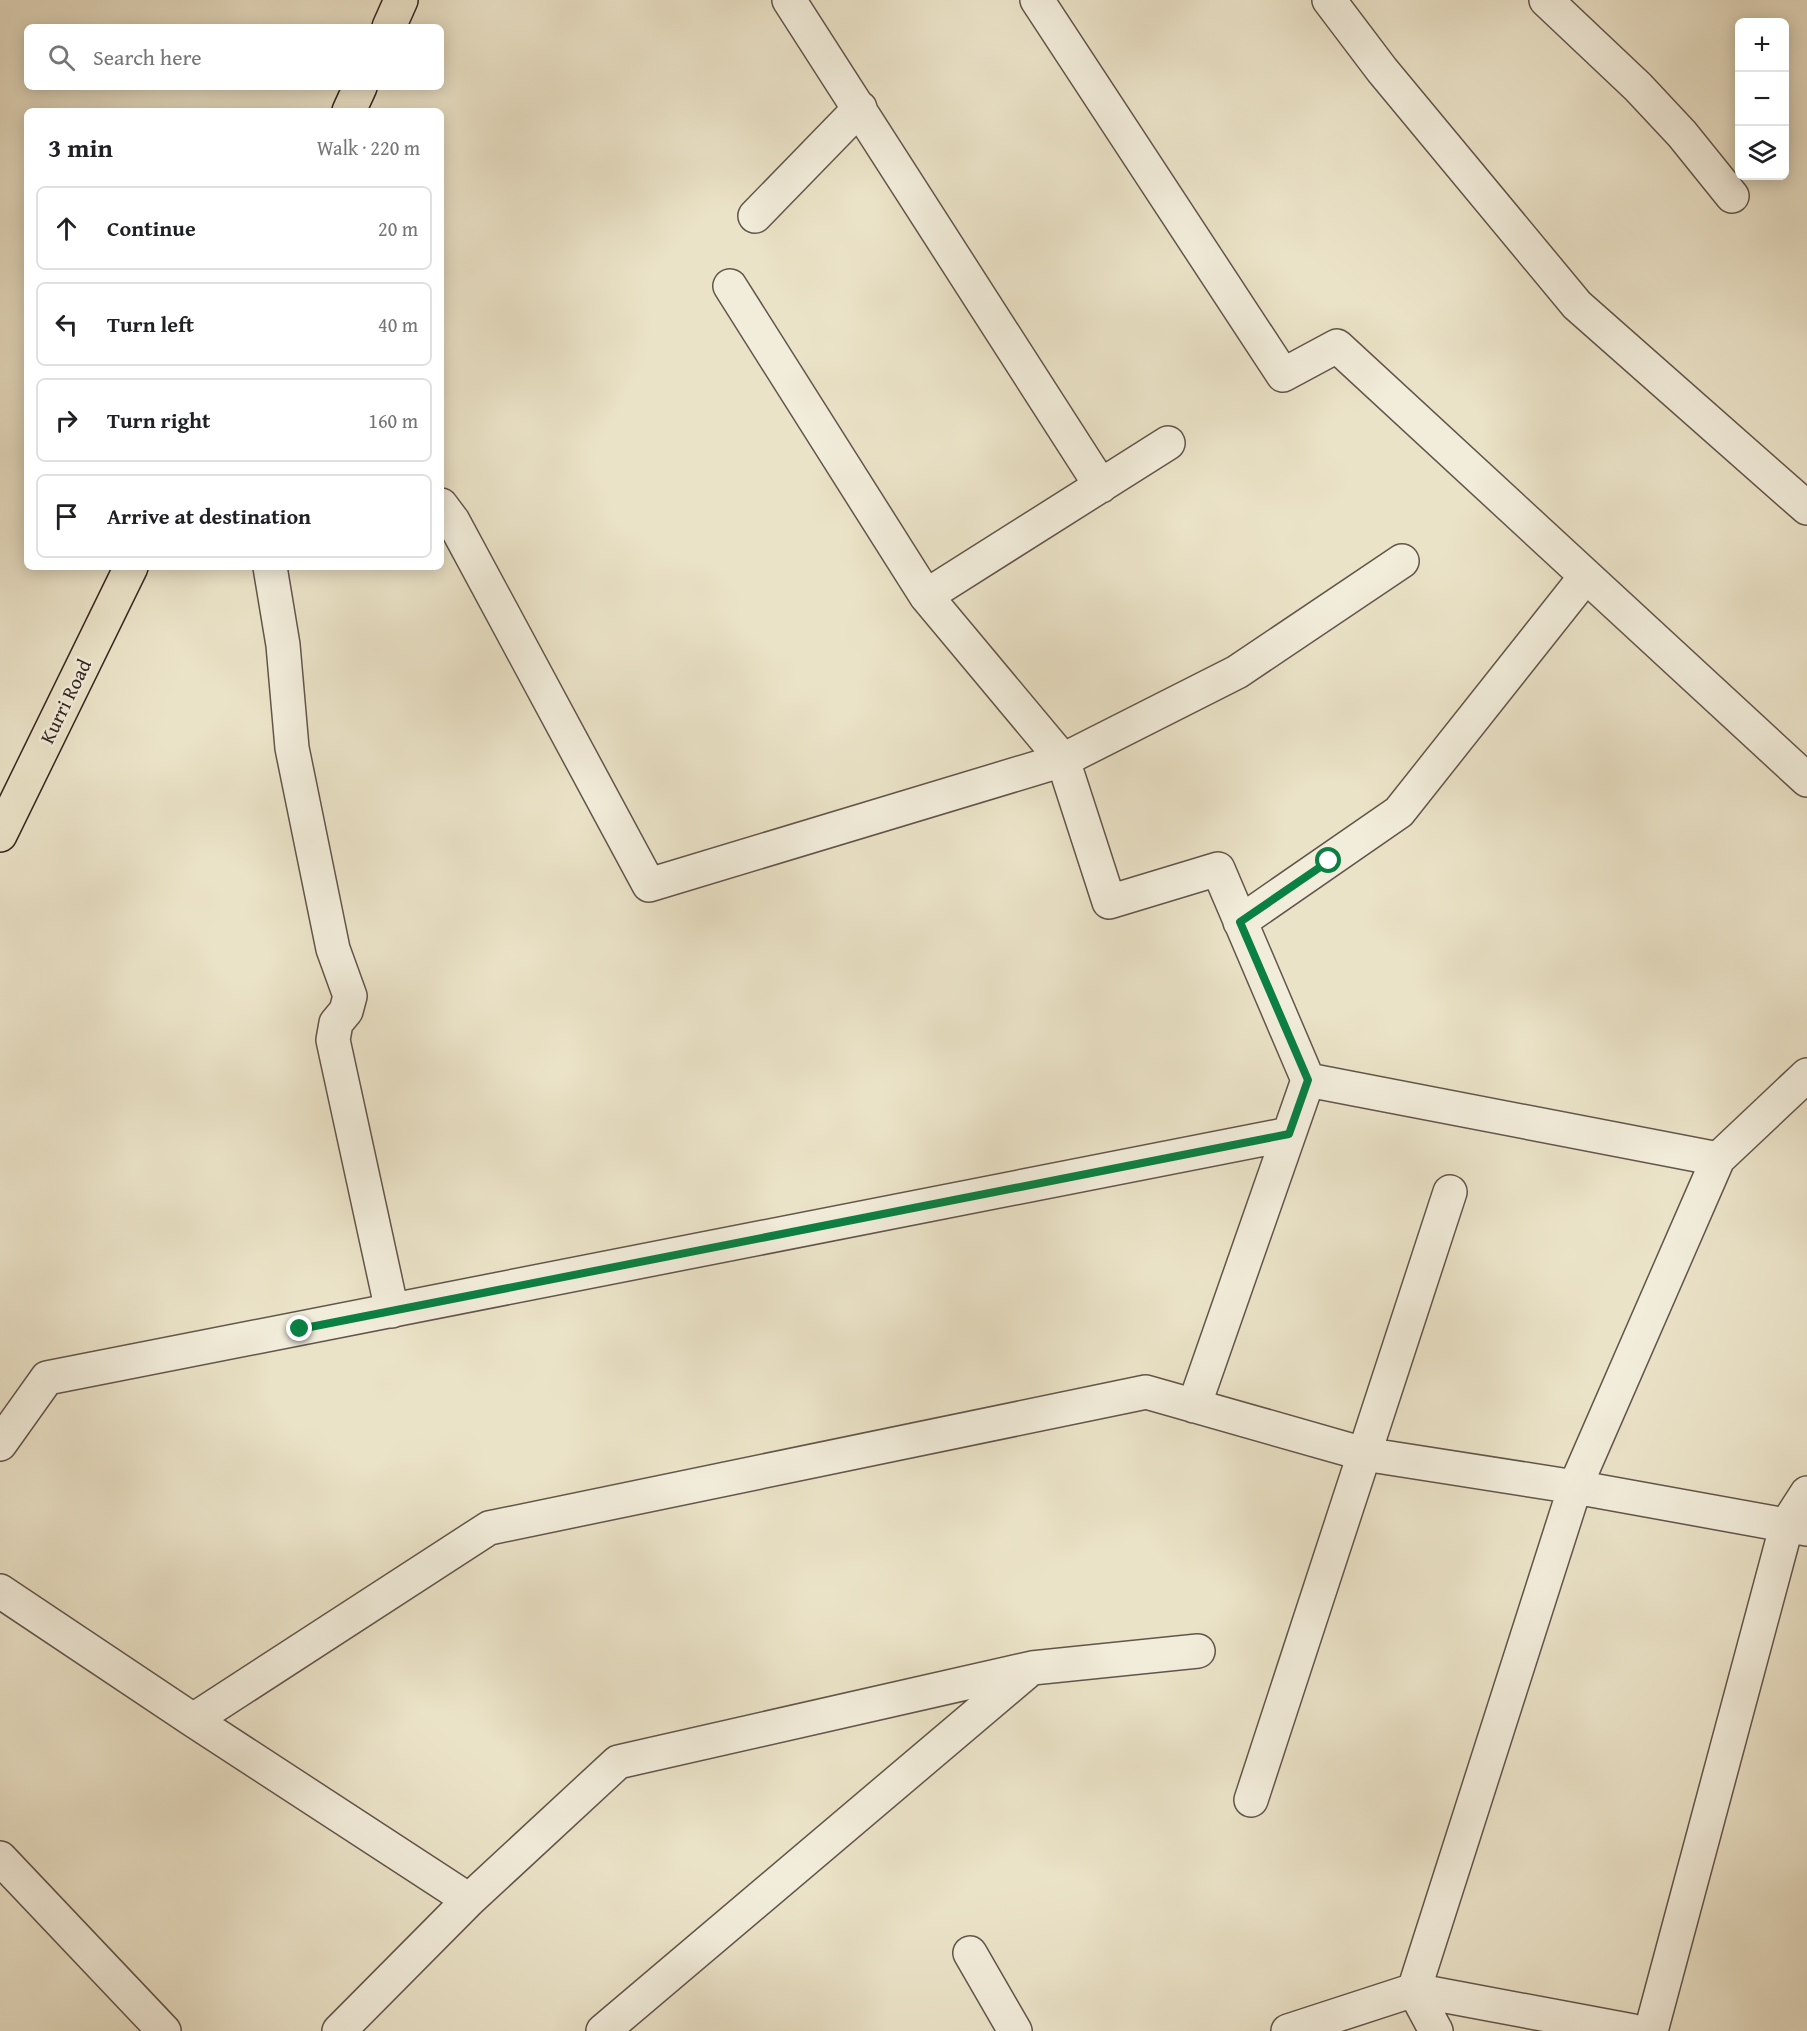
<!DOCTYPE html>
<html lang="en">
<head>
<meta charset="utf-8">
<style>
	:root { --surface:#fff; --page:#f6f6f6; --text:#202124; --muted:#757577; --line:#e0e0e0 }
	body { margin:0; font-family:"Gentium Book Plus",serif; background:var(--page); color:var(--text) }
	.controls { position:absolute; right:18px; top:18px; display:grid; overflow:hidden; border-radius:9px; box-shadow:0 3px 15px #0003 }
	.controls button { width:54px; height:54px; display:grid; place-items:center; padding:0; border:0; border-bottom:2px solid var(--line); background:var(--surface); color:var(--text); font:30px sans-serif }
	.stop { position:absolute; width:18px; height:18px; margin:-14px; border:4px solid #0b8043; border-radius:50%; background:#fff }
	.stop.end { background:#0b8043; border-color:#fff; box-shadow:0 2px 6px #0008 }
	.list { margin:0; padding:0; list-style:none }
	h2 { display:flex; justify-content:space-between; align-items:center; height:78px; margin:0; padding:0 24px; font-size:26px }
	h2 small { font-size:20px; font-weight:400; color:var(--muted) }
	.list li { display:grid; grid-template-columns:39px 1fr auto; gap:18px; align-items:center; box-sizing:border-box; height:84px; margin:0 12px 12px; padding:0 12px; border:2px solid var(--line); border-radius:9px }
	.list b { display:block; font-size:22px; white-space:nowrap }
	.list em { font-size:20px; font-style:normal; color:var(--muted) }
	.icon { flex:none; width:33px; height:33px; fill:none; stroke:currentColor; stroke-width:2; stroke-linecap:round; stroke-linejoin:round }
	.map { position:relative; flex:none; width:1807px; height:2031px; overflow:hidden }
	.search { position:absolute; background:var(--surface); box-shadow:0 3px 15px #0003; left:24px; top:24px; width:420px; height:66px; display:flex; align-items:center; gap:15px; box-sizing:border-box; padding:0 21px; border-radius:9px; color:var(--muted); font-size:22px }
	.panel { position:absolute; background:var(--surface); box-shadow:0 3px 15px #0003; left:24px; top:108px; width:420px; height:462px; border-radius:9px }
	.map>svg:first-child { display:block }
	.lines { fill:none; stroke-linecap:round; stroke-linejoin:round }
	.minor-casing { stroke:#62554b; stroke-width:36 }
	.major-casing { stroke:#352621; stroke-width:36 }
	.minor { stroke:#f2eddb; stroke-width:33 }
	.major { stroke:#ebe3c8; stroke-width:33 }
	.route { stroke:#0b8043; stroke-width:8 }
	.labels { text-anchor:middle; dominant-baseline:central; stroke-width:5; stroke-linejoin:round; paint-order:stroke }
	.street-label { font-size:20px; fill:#352621; stroke:#f2eddb }
</style>
</head>
<body>
<div class="map">
<svg width="1807" height="2031" viewBox="0 0 1807 2031">
	<rect width="100%" height="100%" fill="#ebe3c8"/>
	<filter id="stains"><feTurbulence type="fractalNoise" baseFrequency=".00333" numOctaves="4"/><feColorMatrix values="0 0 0 0 .2 0 0 0 0 .09 0 0 0 0 .02 0 0 0 .5 -.17"/></filter>
	<radialGradient id="worn" r=".72"><stop offset=".6" stop-color="#630" stop-opacity="0"/><stop offset="1" stop-color="#630" stop-opacity=".3"/></radialGradient>
	<g class="lines">
		<defs>
			<path id="minor" d="M789 0 1101 486
				M1037 0 1283 375 1337 346 1807 780
				M1329 0 1382 70 1577 305 1807 508
				M1546 0 1638 87 1682 134 1732 196
				M755 216 860 108
				M730 286 926 596 1063 760 1109 902 1218 869 1308 1080 1194 1406
				M441 505 453 521 649 885 1063 760 1237 672 1402 561
				M270 567 283 645 292 748 333 949 350 996 346 1011 336 1023 333 1040 392 1311
				M926 596 1168 443
				M1240 922 1399 812 1586 576
				M1308 1080 1718 1159
				M0 1444 47 1378 1289 1134
				M0 1591 193 1720 469 1900
				M193 1720 489 1528 1146 1392 1364 1454 1575 1487 1807 1529
				M1251 1800 1450 1192
				M0 1858 164 2031
				M970 1953 1015 2031
				M339 2031 469 1900 618 1762 1032 1668 1198 1651
				M603 2031 1028 1671
				M1288 2031 1414 1990 1633 2031
				M1436 2031 1414 1990 1575 1487 1718 1159 1807 1075
				M1651 2031 1787 1524 1807 1493"/>
			<path id="major" d="M389 27 401 0
				M349 111 360 87
				M0 835 131 567"/>
		</defs>
		<use href="#minor" class="minor-casing"/>
		<use href="#major" class="major-casing"/>
		<use href="#minor" class="minor"/>
		<use href="#major" class="major"/>
	</g>
	<g class="lines">
		<path class="route" d="M300 1329 1289 1134 1308 1080 1240 922 1329 861"/>
	</g>
	<g class="labels">
		<g class="street-label">
			<text transform="translate(65 701) rotate(-64)">Kurri Road</text>
		</g>
	</g>
	<rect width="100%" height="100%" filter="url(#stains)"/>
	<rect width="100%" height="100%" fill="url(#worn)"/>
</svg>
<div class="controls">
<button>+</button>
<button>−</button>
<button><svg class="icon" aria-label="layers" viewBox="0 0 24 24"><path d="M12 4l9 5-9 5-9-5zM3 14l9 5 9-5"/></svg></button>
</div>
<div class="stop" style="left:1329px;top:861px"></div>
<div class="stop end" style="left:300px;top:1329px"></div>
<div class="search"><svg class="icon" aria-label="search" viewBox="0 0 24 24"><circle cx="10" cy="10" r="6"/><path d="M15 15l6 6"/></svg>Search here</div>
<section class="panel">
<h2>3 min<small>Walk · 220 m</small></h2>
<ul class="list">
<li><svg class="icon" aria-label="ahead" viewBox="0 0 24 24"><path d="M12 20V5M6 11l6-6 6 6"/></svg><div><b>Continue</b></div><em>20 m</em></li>
<li><svg class="icon" aria-label="left" viewBox="0 0 24 24"><path d="M17 20v-9H6M10 6l-5 5 5 5"/></svg><div><b>Turn left</b></div><em>40 m</em></li>
<li><svg class="icon" aria-label="right" viewBox="0 0 24 24"><path d="M7 20v-9h11M14 6l5 5-5 5"/></svg><div><b>Turn right</b></div><em>160 m</em></li>
<li><svg class="icon" aria-label="arrive" viewBox="0 0 24 24"><path d="M6 21V4h12l-3 4 3 4H6"/></svg><div><b>Arrive at destination</b></div></li>
</ul>
</section>
</div>
</body>
</html>
